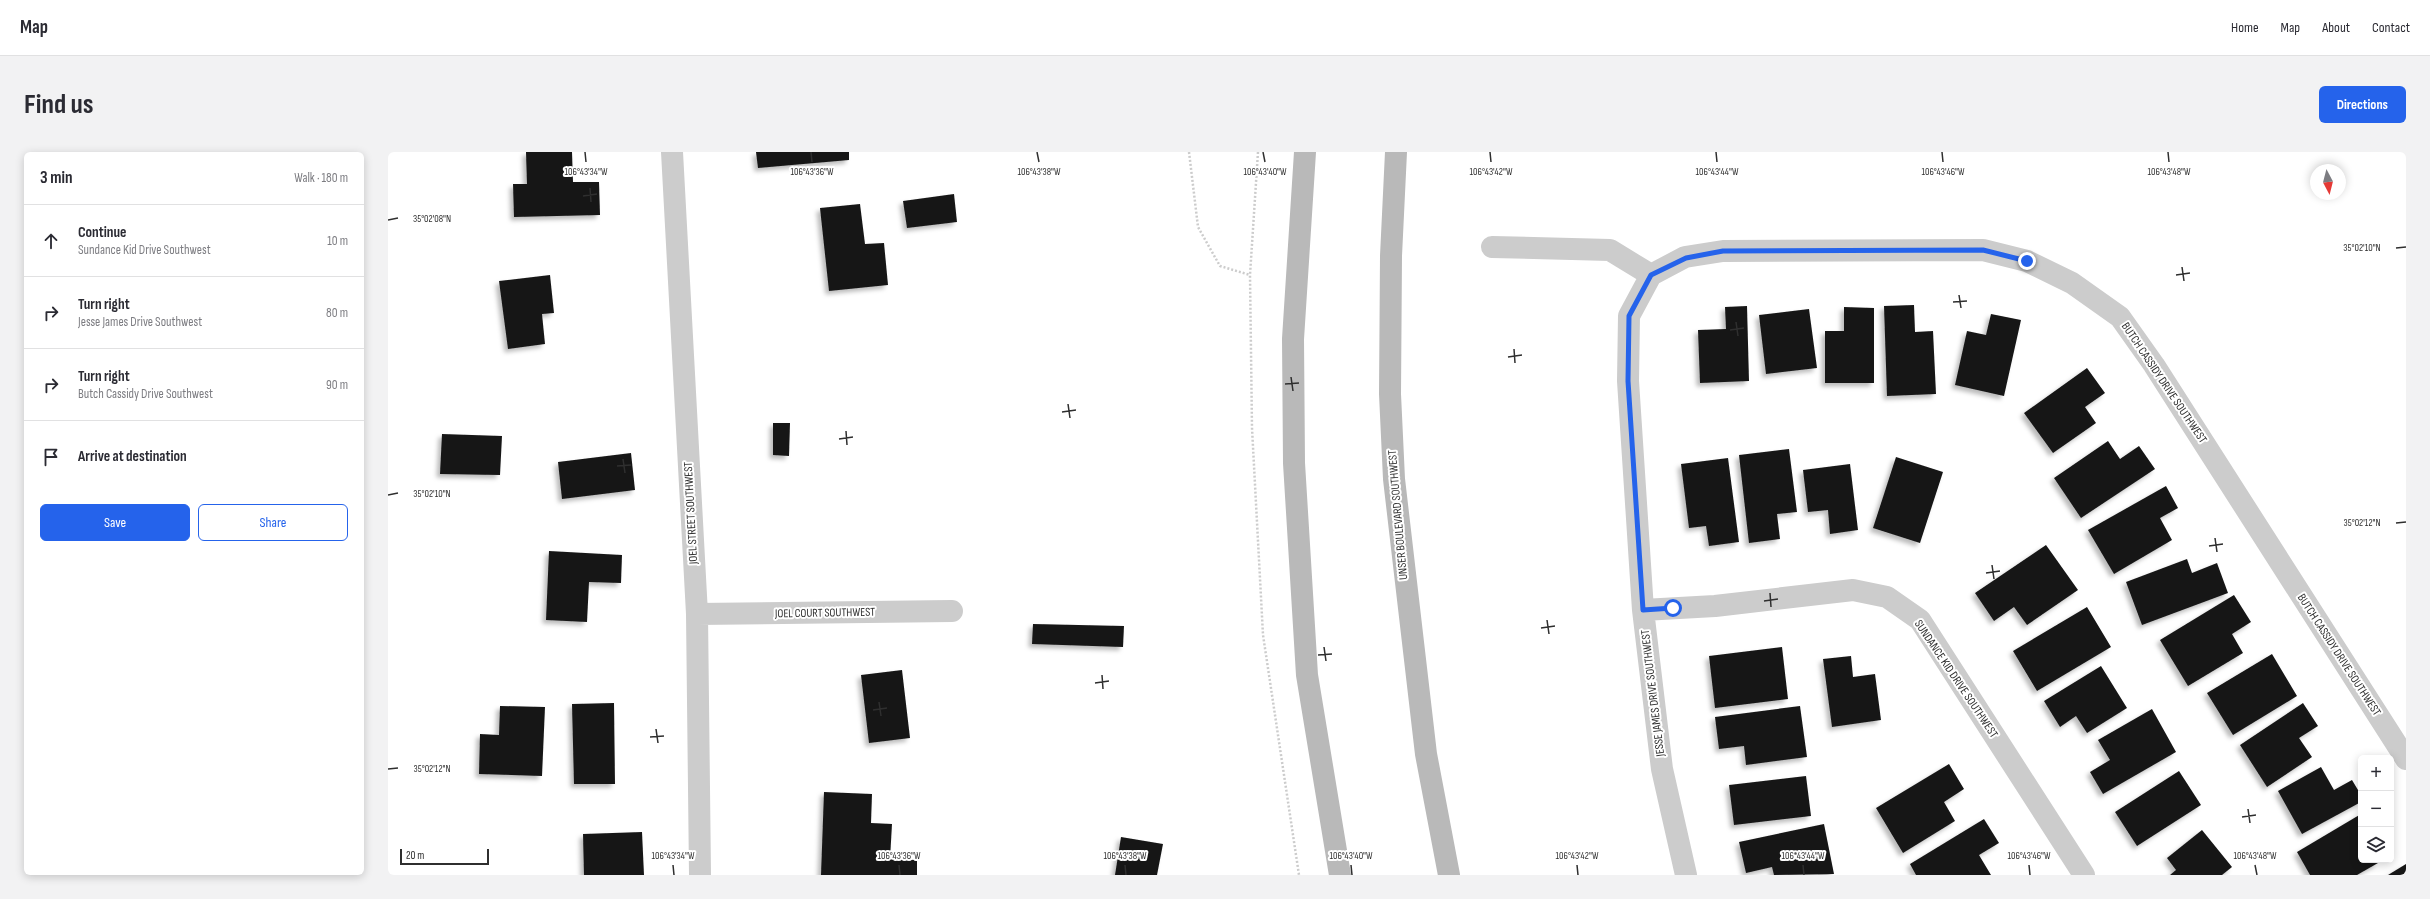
<!DOCTYPE html>
<html lang="en">
<head>
<meta charset="utf-8">
<style>
	:root { --surface:#fff; --page:#f2f2f3; --text:#2b2b33; --muted:#7c7c81; --line:#e1e1e2; --accent:#2563eb }
	body { margin:0; font-family:"Sofia Sans Condensed",sans-serif; background:var(--page); color:var(--text) }
	.controls { position:absolute; right:12px; bottom:12px; display:grid; overflow:hidden; border-radius:6px; box-shadow:0 2px 10px #0003 }
	.controls button { width:36px; height:36px; display:grid; place-items:center; padding:0; border:0; border-bottom:1px solid var(--line); background:var(--surface); color:var(--text); font:20px sans-serif }
	.compass { position:absolute; left:1922px; top:12px; width:36px; height:36px; border-radius:50%; background:var(--surface); box-shadow:0 2px 10px #0003; rotate:173deg }
	.scale { position:absolute; left:12px; bottom:10px; width:89px; box-sizing:border-box; padding-left:4px; border:2px solid #2f2f2f; border-top:0; font-size:11px; line-height:14px; white-space:nowrap; color:#2f2f2f; -webkit-text-stroke:3px #fff; paint-order:stroke }
	.stop { position:absolute; width:12px; height:12px; margin:-9px; border:3px solid #2563eb; border-radius:50%; background:#fff }
	.stop.end { background:#2563eb; border-color:#fff; box-shadow:0 1px 4px #0008 }
	.list { margin:0; padding:0; list-style:none }
	h2 { display:flex; justify-content:space-between; align-items:center; height:52px; margin:0; padding:0 16px; font-size:17px }
	h2 small { font-size:13px; font-weight:400; color:var(--muted) }
	.list li { display:grid; grid-template-columns:26px 1fr auto; gap:12px; align-items:center; box-sizing:border-box; height:72px; padding:0 16px; border-top:1px solid var(--line) }
	.list b { display:block; font-size:15px; white-space:nowrap }
	.list p { margin:0; font-size:13px; white-space:nowrap; color:var(--muted) }
	.list em { font-size:13px; font-style:normal; color:var(--muted) }
	.actions { display:flex; gap:8px; padding:12px 16px }
	.actions a { flex:1; padding:9px 0; border:1px solid var(--accent); border-radius:6px; text-align:center; font-size:14px; color:var(--accent) }
	.actions .main { background:var(--accent); color:#fff }
	.icon { flex:none; width:22px; height:22px; fill:none; stroke:currentColor; stroke-width:2; stroke-linecap:round; stroke-linejoin:round }
	.map { position:relative; flex:none; width:2018px; height:723px; overflow:hidden; border-radius:6px }
	header { display:flex; align-items:center; gap:24px; box-sizing:border-box; height:56px; padding:0 20px; background:var(--surface); border-bottom:1px solid var(--line) }
	header strong { font-size:19px }
	nav { display:flex; gap:22px; margin-inline-start:auto; font-size:14px }
	.intro { display:flex; align-items:center; justify-content:space-between; box-sizing:border-box; height:96px; padding:0 24px }
	h1 { margin:0; font-size:28px }
	.button { padding:10px 18px; border-radius:6px; background:var(--accent); color:#fff; font-size:14px; font-weight:700 }
	main { display:flex; gap:24px; padding:0 24px }
	aside { flex:1; background:var(--surface); border-radius:6px; box-shadow:0 2px 10px #0003 }
	.map>svg:first-child { display:block }
	.building { fill:#161616; filter:url(#shadow) }
	.lines { fill:none; stroke-linecap:round; stroke-linejoin:round }
	.path { stroke:#ccc; stroke-width:2.5; stroke-dasharray:2 2; stroke-linecap:butt }
	.minor { stroke:#ccc; stroke-width:22 }
	.secondary { stroke:#b9b9b9; stroke-width:22 }
	.route { stroke:#2563eb; stroke-width:5 }
	.ticks { fill:none; stroke:#2f2f2f; stroke-width:1.5 }
	.labels { text-anchor:middle; dominant-baseline:central; stroke-width:4; stroke-linejoin:round; paint-order:stroke }
	.street-label { font-size:12px; fill:#2f2f2f; stroke:#fff }
	.ticks-label { font-size:10px; text-anchor:middle; fill:#2f2f2f; stroke:#fff; stroke-width:4; stroke-linejoin:round; paint-order:stroke }
</style>
</head>
<body>
<header>
<strong>Map</strong>
<nav><a>Home</a><a>Map</a><a>About</a><a>Contact</a></nav>
</header>
<div class="intro"><h1>Find us</h1><a class="button">Directions</a></div>
<main>
<aside>
<h2>3 min<small>Walk · 180 m</small></h2>
<ul class="list">
<li><svg class="icon" aria-label="ahead" viewBox="0 0 24 24"><path d="M12 20V5M6 11l6-6 6 6"/></svg><div><b>Continue</b><p>Sundance Kid Drive Southwest</p></div><em>10 m</em></li>
<li><svg class="icon" aria-label="right" viewBox="0 0 24 24"><path d="M7 20v-9h11M14 6l5 5-5 5"/></svg><div><b>Turn right</b><p>Jesse James Drive Southwest</p></div><em>80 m</em></li>
<li><svg class="icon" aria-label="right" viewBox="0 0 24 24"><path d="M7 20v-9h11M14 6l5 5-5 5"/></svg><div><b>Turn right</b><p>Butch Cassidy Drive Southwest</p></div><em>90 m</em></li>
<li><svg class="icon" aria-label="arrive" viewBox="0 0 24 24"><path d="M6 21V4h12l-3 4 3 4H6"/></svg><div><b>Arrive at destination</b></div></li>
</ul>
<div class="actions"><a class="main">Save</a><a>Share</a></div>
</aside>
<div class="map">
<svg width="2018" height="723" viewBox="0 0 2018 723">
	<defs>
		<filter id="shadow"><feDropShadow dx="-3.5" dy="3.5" stdDeviation="2" flood-color="#0004"/></filter>
	</defs>
	<rect width="100%" height="100%" fill="#fff"/>
	<path class="building" d="M138 0H184L185 30H211L212 63 126 65 125 32H139Z
		M368 0H461V8L370 16Z
		M566 42 569 70 519 76 515 49Z
		M472 52 477 92 496 91 500 133 441 139 432 56Z
		M162 123 166 161 154 162 157 192 120 197 111 129Z
		M1526 153 1527 180 1545 179 1548 242 1499 244 1496 154Z
		M1359 154 1361 229 1312 231 1310 178 1338 177 1337 155Z
		M1456 155 1486 156V231H1437V179H1456Z
		M1421 157 1429 216 1378 222 1371 163Z
		M1603 162 1633 168 1616 244 1567 233 1579 179 1598 183Z
		M1699 216 1717 241 1697 255 1708 271 1665 301 1636 261Z
		M385 271H402L401 304 385 303Z
		M54 282 114 284 112 323 52 322Z
		M1720 289 1732 307 1751 294 1767 317 1693 366 1666 326Z
		M1401 297 1409 360 1389 362 1392 387 1361 391 1351 303Z
		M243 301 247 338 174 347 170 310Z
		M1508 305 1555 320 1532 391 1485 376Z
		M1340 306 1351 390 1321 394 1318 374 1301 376 1293 312Z
		M1462 312 1470 378 1442 382 1440 358 1420 360 1415 318Z
		M1778 334 1790 356 1772 366 1784 388 1726 422 1700 378Z
		M1658 393 1690 438 1639 473 1626 455 1606 469 1587 441Z
		M161 399 234 403 233 431 201 430 199 470 158 468Z
		M1799 407 1804 421 1829 411 1840 441 1754 473 1738 430Z
		M1846 443 1863 470 1844 482 1855 501 1800 534 1772 488Z
		M1699 455 1723 495 1649 539 1625 499Z
		M645 472 736 474 735 495 644 492Z
		M1394 495 1400 547 1327 556 1321 504Z
		M1884 502 1909 544 1845 583 1819 541Z
		M1463 504 1465 525 1487 522 1493 568 1444 575 1435 507Z
		M1713 514 1739 556 1699 581 1688 564 1672 575 1656 549Z
		M514 518 522 586 481 591 473 523Z
		M226 551 227 632H186L184 552Z
		M1915 551 1930 574 1911 586 1924 605 1879 635 1852 593Z
		M112 554 157 555 154 624 91 622 92 582 111 583Z
		M1412 554 1419 605 1358 613 1356 594 1331 597 1327 565Z
		M1764 557 1788 600 1715 642 1702 620 1722 608 1710 588Z
		M1561 612 1576 637 1556 650 1567 669 1515 701 1488 656Z
		M1933 615 1946 638 1964 628 1973 643V650L1914 682 1890 639Z
		M1791 619 1813 653 1749 694 1727 660Z
		M1418 624 1423 664 1346 673 1341 633Z
		M436 640 484 642 483 671 504 672 502 707 529 708V723H433Z
		M1973 662V708H1988L1990 711 1969 723H1922L1909 700Z
		M1596 667 1611 691 1591 703 1603 723H1528L1522 712Z
		M1436 672 1446 722 1386 723 1384 715 1358 721 1351 690Z
		M1814 678 1844 715 1834 723H1782L1788 718 1779 706Z
		M254 680 256 723H196L195 682Z
		M733 685 775 692 769 723H727Z
		M2018 712V723H2000Z"/>
	<g class="lines">
		<path class="path" d="M801 0 810 75 832 114 862 123
			M870 0 862 123 864 276 875 483 911 723"/>
		<path class="minor" d="M284 0 309 462 312 723
			M1104 95 1222 98 1263 123 1297 105 1335 99 1595 98 1639 109 1684 131 1732 165 1766 213 2018 607
			M1263 123 1241 164 1240 229 1255 458 1274 617 1298 723
			M1255 458 1327 454 1465 438 1499 445 1532 468 1696 723
			M309 462 564 459"/>
		<path class="secondary" d="M917 0 905 187 906 311 919 523 952 723
			M1008 0 1003 104 1002 242 1006 327 1038 602 1061 723"/>
	</g>
	<g class="lines">
		<path class="route" d="M1285 456 1255 458 1240 229 1241 164 1263 123 1298 106 1335 99 1595 98 1639 109"/>
	</g>
	<path class="ticks" d="M197 0 198 10M423 0 424 10M649 0 651 10M875 0 877 10M1102 0 1103 10M1328 0 1329 10M1554 0 1555 10M1780 0 1781 10M202 36 203 50M195 44 209 42M0 68 10 66M2008 96 2018 95M1794 115 1796 129M1788 123 1802 121M1571 143 1573 156M1565 150 1579 149M1348 170 1350 184M1342 178 1356 176M1126 197 1127 211M1120 205 1134 203M903 225 905 239M897 232 911 231M680 252 682 266M674 260 688 258M458 279 459 293M451 287 465 285M235 307 237 321M229 314 243 313M0 343 10 341M2008 371 2018 370M1827 386 1829 400M1821 394 1835 392M1604 413 1606 427M1598 421 1612 419M1382 441 1383 455M1376 449 1390 447M1159 468 1161 482M1153 476 1167 474M936 495 938 509M930 503 944 502M714 523 715 537M707 531 721 529M491 550 493 564M485 558 499 556M268 577 270 591M262 585 276 584M0 617 10 616M1860 657 1862 671M1854 665 1868 663M285 713 286 723M511 713 512 723M737 713 738 723M963 713 964 723M1189 713 1190 723M1415 713 1416 723M1641 713 1642 723M1867 713 1869 723"/>
	<g class="labels">
		<g class="street-label">
			<text transform="translate(1776 231) rotate(56)">BUTCH CASSIDY DRIVE SOUTHWEST</text>
			<text transform="translate(303 361) rotate(-93)">JOEL STREET SOUTHWEST</text>
			<text transform="translate(1010 363) rotate(-95)">UNSER BOULEVARD SOUTHWEST</text>
			<text transform="translate(437 461) rotate(-1)">JOEL COURT SOUTHWEST</text>
			<text transform="translate(1951 503) rotate(57)">BUTCH CASSIDY DRIVE SOUTHWEST</text>
			<text transform="translate(1568 527) rotate(56)">SUNDANCE KID DRIVE SOUTHWEST</text>
			<text transform="translate(1265 541) rotate(-97)">JESSE JAMES DRIVE SOUTHWEST</text>
		</g>
	</g>
	<g class="ticks-label">
		<text x="198" y="23">106°43'34"W</text>
		<text x="424" y="23">106°43'36"W</text>
		<text x="651" y="23">106°43'38"W</text>
		<text x="877" y="23">106°43'40"W</text>
		<text x="1103" y="23">106°43'42"W</text>
		<text x="1329" y="23">106°43'44"W</text>
		<text x="1555" y="23">106°43'46"W</text>
		<text x="1781" y="23">106°43'48"W</text>
		<text x="44" y="70">35°02'08"N</text>
		<text x="1974" y="99">35°02'10"N</text>
		<text x="44" y="345">35°02'10"N</text>
		<text x="1974" y="374">35°02'12"N</text>
		<text x="44" y="620">35°02'12"N</text>
		<text x="285" y="707">106°43'34"W</text>
		<text x="511" y="707">106°43'36"W</text>
		<text x="737" y="707">106°43'38"W</text>
		<text x="963" y="707">106°43'40"W</text>
		<text x="1189" y="707">106°43'42"W</text>
		<text x="1415" y="707">106°43'44"W</text>
		<text x="1641" y="707">106°43'46"W</text>
		<text x="1867" y="707">106°43'48"W</text>
	</g>
</svg>
<div class="controls">
<button>+</button>
<button>−</button>
<button><svg class="icon" aria-label="layers" viewBox="0 0 24 24"><path d="M12 4l9 5-9 5-9-5zM3 14l9 5 9-5"/></svg></button>
</div>
<svg class="compass" viewBox="-18 -18 36 36"><path d="M0-13l5 13h-10z" fill="#e53935"/><path d="M0 13l5-13h-10z" fill="#7c7c81"/></svg>
<div class="scale">20 m</div>
<div class="stop" style="left:1285px;top:456px"></div>
<div class="stop end" style="left:1639px;top:109px"></div>
</div>
</main>
</body>
</html>
